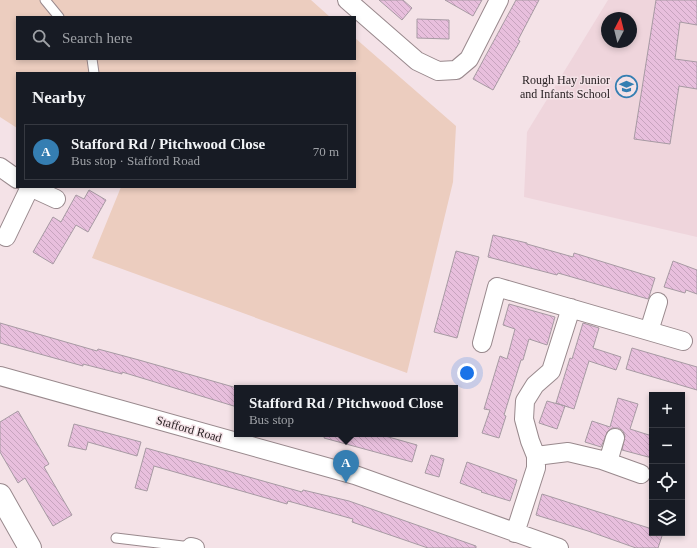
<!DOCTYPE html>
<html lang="en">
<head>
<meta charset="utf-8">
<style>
	:root { --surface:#171b24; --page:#20242c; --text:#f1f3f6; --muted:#9ea1a6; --line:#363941; --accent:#357eb2 }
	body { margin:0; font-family:"Times New Roman",serif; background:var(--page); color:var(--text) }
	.controls { position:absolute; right:12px; bottom:12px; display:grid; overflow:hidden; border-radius:0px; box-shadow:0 2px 6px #0003 }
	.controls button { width:36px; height:36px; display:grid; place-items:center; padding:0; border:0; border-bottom:1px solid var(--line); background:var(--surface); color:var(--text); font:20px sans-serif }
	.compass { position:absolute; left:601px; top:12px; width:36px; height:36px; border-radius:50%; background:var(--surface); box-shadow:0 2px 6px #0003; rotate:7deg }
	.you { position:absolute; left:467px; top:373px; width:14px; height:14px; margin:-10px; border:3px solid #fff; border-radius:50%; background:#1a73e8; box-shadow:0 0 0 6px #1a73e833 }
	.badge { display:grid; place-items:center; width:26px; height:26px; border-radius:50%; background:var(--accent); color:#fff; font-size:13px; font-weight:700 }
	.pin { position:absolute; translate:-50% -33px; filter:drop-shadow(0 1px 2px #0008) }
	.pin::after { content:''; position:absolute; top:21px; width:14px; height:12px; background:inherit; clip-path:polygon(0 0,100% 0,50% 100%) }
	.popup { position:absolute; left:234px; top:385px; width:224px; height:52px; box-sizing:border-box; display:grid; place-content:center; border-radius:0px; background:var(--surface); filter:drop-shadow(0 1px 3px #0005); font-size:13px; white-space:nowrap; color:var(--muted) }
	.popup b { font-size:15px; color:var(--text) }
	.popup::after { content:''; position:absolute; left:50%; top:100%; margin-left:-8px; border:8px solid transparent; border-top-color:var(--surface) }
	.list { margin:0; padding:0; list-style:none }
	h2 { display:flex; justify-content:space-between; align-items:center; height:52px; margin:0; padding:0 16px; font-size:17px }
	h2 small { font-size:13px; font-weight:400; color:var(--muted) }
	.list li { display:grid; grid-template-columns:26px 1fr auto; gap:12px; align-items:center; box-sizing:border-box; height:56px; margin:0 8px 8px; padding:0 8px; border:1px solid var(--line); border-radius:0px }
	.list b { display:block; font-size:15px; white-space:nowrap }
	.list p { margin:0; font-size:13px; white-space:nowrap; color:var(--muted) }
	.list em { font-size:13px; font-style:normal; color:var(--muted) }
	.icon { flex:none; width:22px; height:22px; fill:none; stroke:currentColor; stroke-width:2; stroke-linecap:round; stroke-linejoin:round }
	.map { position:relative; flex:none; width:697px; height:548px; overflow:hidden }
	.search { position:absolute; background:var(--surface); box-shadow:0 2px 6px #0003; left:16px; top:16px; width:340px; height:44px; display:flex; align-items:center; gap:10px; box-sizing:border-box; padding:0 14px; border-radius:0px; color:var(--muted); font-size:15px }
	.panel { position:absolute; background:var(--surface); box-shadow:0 2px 6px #0003; left:16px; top:72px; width:340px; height:116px; border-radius:0px }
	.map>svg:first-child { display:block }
	.built { fill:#efd5dc; fill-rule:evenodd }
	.green { fill:#eccdbf }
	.building { fill:url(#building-back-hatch); stroke:#a79aa3 }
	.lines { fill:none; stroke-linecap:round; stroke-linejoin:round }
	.service-casing { stroke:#99898d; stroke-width:11 }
	.minor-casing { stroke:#99898d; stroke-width:20 }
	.tertiary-casing { stroke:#99898d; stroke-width:24 }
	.service { stroke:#fff; stroke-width:9 }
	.minor { stroke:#fff; stroke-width:18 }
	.tertiary { stroke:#fff; stroke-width:22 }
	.labels { text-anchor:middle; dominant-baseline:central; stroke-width:3; stroke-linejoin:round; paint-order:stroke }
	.poi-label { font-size:12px; fill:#292224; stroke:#f4e2e7; text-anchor:end }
	.street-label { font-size:12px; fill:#292224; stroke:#f4e2e7 }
</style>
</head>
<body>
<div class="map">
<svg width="697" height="548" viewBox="0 0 697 548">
	<defs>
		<pattern id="building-back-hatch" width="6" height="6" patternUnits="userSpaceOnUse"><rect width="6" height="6" fill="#e8bfdd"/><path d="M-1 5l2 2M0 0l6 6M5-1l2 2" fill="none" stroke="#c7a4be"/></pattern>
	</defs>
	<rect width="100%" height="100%" fill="#f4e2e7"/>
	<path class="built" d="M608 0H697V237L524 197 527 132ZM607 18H631V42H607Z"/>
	<path class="green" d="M0 0H311L330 17H17V59H355V38L456 126 453 182 407 373 92 258 121 187H355V73H17V128L0 117Z"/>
	<path class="building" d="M379 0H403L412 8 402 20Z
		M445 0H482L473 16Z
		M516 0H539L518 40 520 41 493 90 473 79Z
		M656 0H697V25L680 22 675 59 697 62V89L679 86 670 144 634 139Z
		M417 19 449 20V39L417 38Z
		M89 190 106 200 88 232 76 225 53 264 33 252 53 217 61 222 76 195 84 199Z
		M493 235 527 243V244L573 257 574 253 655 278 649 297 648 299 558 273 557 275 488 257Z
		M456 251 479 257 457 338 434 332Z
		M673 261 697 270V294L686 290 685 293 664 287Z
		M509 304 555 317 547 345 529 339 523 360H521L504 415 506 416 499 438 482 433 490 410 484 409 500 356 507 359 515 329 503 325Z
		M0 323 97 351 98 349 139 360 237 388V407L122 372V374L83 364V366L0 343Z
		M583 323 599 328 593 348 621 357 616 370 589 361 574 409 556 403 570 358 572 359Z
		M632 348 697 367V390L626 369Z
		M618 398 638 404 630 429 652 436V458L622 450 625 436 623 431 618 428H612L608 431 601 447 585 442 592 421 610 427Z
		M547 401 565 406 557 429 539 423Z
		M18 411 49 464 44 467 72 515 53 526 25 478 18 483 0 452V422Z
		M74 424 141 442 137 456 88 442 86 450 68 446Z
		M325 434H378L417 445 412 462 324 438Z
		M146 448 302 492 303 490 349 501 476 546V548H428L352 522 353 519 288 501 287 504 154 466 147 491 135 488Z
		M431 455 444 459 439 477 425 473Z
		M467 462 517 480 510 501 481 492 482 491 460 483Z
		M542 494 652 529V533H663L658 548H636L588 531 536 515Z"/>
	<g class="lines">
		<defs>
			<path id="service" d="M45 0 59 17
				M92 59 94 73
				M116 538 191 547"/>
			<path id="minor" d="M347 0 417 61 438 71 456 70 469 59 499 0
				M0 167 17 179
				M30 187 56 199
				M6 237 30 187
				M649 331 658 302
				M482 343 497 287 683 341
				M0 376 355 475 559 548
				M536 456 568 452 602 460 641 474
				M608 462 615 438
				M515 533 536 468V456L530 441 524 419 525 401 535 385 551 371 571 308
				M191 547 195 548"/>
			<path id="tertiary" d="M0 495 30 548"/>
		</defs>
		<use href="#service" class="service-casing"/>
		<use href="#minor" class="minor-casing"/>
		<use href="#tertiary" class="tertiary-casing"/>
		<use href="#service" class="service"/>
		<use href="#minor" class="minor"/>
		<use href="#tertiary" class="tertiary"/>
	</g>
	<defs>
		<symbol id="school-ring" viewBox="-11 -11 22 22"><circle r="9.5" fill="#f4e2e7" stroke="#357eb2" stroke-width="1.5"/><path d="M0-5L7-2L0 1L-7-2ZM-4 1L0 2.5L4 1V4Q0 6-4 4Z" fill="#357eb2"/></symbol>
	</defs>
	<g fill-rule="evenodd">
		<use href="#school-ring" x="614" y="74" width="25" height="25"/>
	</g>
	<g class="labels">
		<g class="poi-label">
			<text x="610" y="80">Rough Hay Junior<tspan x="610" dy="14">and Infants School</tspan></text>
		</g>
		<g class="street-label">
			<text transform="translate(189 429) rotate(16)">Stafford Road</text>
		</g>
	</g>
</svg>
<div class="controls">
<button>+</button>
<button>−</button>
<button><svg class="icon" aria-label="locate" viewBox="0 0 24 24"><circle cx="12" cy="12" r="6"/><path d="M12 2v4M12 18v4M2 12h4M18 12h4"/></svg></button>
<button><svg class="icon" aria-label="layers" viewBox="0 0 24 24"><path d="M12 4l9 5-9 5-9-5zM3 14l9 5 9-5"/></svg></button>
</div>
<svg class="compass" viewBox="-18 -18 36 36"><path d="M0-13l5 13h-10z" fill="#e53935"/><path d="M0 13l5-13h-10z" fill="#9ea1a6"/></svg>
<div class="you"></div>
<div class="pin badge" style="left:346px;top:483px">A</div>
<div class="popup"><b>Stafford Rd / Pitchwood Close</b>Bus stop</div>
<div class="search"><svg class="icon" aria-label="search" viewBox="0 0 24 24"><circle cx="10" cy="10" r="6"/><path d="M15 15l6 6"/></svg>Search here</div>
<section class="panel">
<h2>Nearby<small></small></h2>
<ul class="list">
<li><span class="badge">A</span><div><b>Stafford Rd / Pitchwood Close</b><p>Bus stop · Stafford Road</p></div><em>70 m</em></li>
</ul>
</section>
</div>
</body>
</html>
